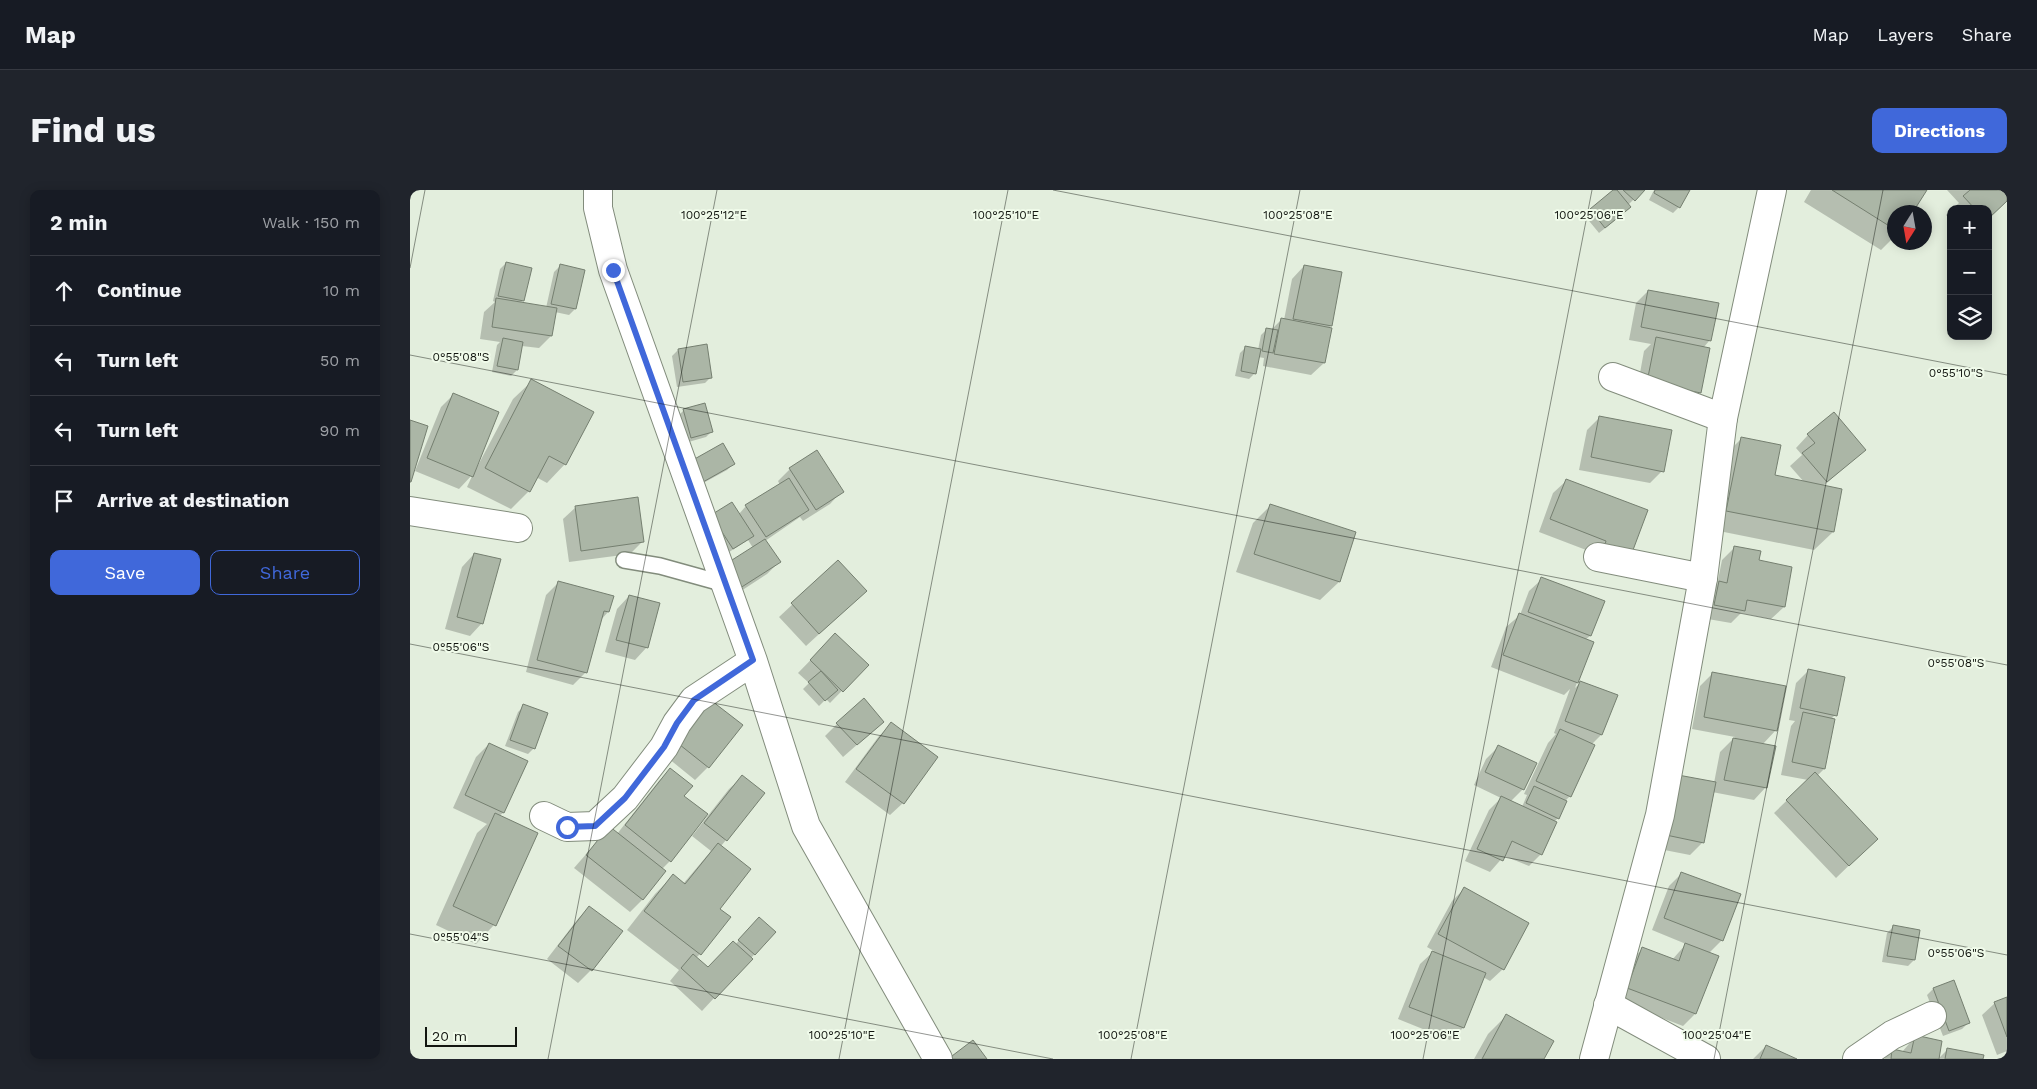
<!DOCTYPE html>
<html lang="en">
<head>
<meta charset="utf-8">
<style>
	:root { --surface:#171b24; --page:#20242c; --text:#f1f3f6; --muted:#9ea1a6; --line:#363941; --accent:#4068da }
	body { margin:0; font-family:"Work Sans",sans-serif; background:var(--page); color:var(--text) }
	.controls { position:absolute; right:15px; top:15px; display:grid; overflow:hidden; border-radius:10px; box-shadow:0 2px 12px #0003 }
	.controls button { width:45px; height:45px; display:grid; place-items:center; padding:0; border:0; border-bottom:1px solid var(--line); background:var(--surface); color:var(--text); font:25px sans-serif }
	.compass { position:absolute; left:1477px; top:15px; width:45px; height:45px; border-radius:50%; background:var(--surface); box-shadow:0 2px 12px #0003; rotate:191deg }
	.scale { position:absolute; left:15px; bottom:12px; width:92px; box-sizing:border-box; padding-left:5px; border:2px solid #121610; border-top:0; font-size:14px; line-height:18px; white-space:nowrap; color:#121610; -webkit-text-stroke:4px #f0fbea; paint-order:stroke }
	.stop { position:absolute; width:15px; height:15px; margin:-11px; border:4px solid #4068da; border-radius:50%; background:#fff }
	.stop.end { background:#4068da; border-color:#fff; box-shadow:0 1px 5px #0008 }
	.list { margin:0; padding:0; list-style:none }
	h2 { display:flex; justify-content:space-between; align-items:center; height:65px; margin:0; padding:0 20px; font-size:21px }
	h2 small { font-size:16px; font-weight:400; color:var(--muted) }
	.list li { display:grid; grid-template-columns:32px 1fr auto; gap:15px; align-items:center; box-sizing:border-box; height:70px; padding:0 20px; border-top:1px solid var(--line) }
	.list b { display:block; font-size:19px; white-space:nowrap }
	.list em { font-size:16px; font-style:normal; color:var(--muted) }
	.actions { display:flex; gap:10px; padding:15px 20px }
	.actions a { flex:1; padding:11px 0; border:1px solid var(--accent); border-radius:10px; text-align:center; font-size:18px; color:var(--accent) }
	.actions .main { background:var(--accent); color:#fff }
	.icon { flex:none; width:28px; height:28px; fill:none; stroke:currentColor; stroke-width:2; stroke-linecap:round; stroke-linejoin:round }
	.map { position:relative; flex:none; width:1597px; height:869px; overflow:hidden; border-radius:10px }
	header { display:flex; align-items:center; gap:30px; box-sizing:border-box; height:70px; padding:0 25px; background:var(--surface); border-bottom:1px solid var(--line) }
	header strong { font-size:24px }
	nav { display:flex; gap:28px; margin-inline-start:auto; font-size:18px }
	.intro { display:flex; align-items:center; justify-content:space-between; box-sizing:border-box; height:120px; padding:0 30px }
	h1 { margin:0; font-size:35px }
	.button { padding:12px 22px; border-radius:10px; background:var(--accent); color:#fff; font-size:18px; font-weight:700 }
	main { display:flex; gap:30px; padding:0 30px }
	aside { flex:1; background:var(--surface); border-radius:10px; box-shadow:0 2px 12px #0003 }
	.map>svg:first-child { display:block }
	.shadow { fill:#0003 }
	.building { fill:#abb6a6; stroke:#757f70 }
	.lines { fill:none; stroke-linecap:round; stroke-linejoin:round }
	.service-casing { stroke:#828c7c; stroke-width:18 }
	.minor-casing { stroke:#828c7c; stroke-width:30 }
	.tertiary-casing { stroke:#828c7c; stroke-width:30 }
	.service { stroke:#fff; stroke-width:15 }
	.minor { stroke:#fff; stroke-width:28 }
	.tertiary { stroke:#fff; stroke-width:28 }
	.route { stroke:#4068da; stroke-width:6 }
	.ticks { fill:none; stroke:#121610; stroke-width:1; stroke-opacity:0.45 }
	.ticks-label { font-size:12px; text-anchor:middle; fill:#121610; stroke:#f0fbea; stroke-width:4; stroke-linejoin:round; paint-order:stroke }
</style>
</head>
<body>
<header>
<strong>Map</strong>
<nav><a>Map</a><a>Layers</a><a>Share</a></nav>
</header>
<div class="intro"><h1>Find us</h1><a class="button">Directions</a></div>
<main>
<aside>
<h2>2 min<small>Walk · 150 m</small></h2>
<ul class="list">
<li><svg class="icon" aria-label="ahead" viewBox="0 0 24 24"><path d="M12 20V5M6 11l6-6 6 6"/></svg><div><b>Continue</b></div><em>10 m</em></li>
<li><svg class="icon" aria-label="left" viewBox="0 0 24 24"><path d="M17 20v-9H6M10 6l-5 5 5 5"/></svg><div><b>Turn left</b></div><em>50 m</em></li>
<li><svg class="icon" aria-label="left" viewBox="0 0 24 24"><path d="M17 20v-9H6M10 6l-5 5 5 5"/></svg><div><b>Turn left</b></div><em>90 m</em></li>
<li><svg class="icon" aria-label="arrive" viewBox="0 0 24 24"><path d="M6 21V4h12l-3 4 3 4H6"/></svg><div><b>Arrive at destination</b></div></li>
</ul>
<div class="actions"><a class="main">Save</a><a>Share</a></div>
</aside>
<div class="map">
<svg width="1597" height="869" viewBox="0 0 1597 869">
	<rect width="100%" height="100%" fill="#e3eedd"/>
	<path class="shadow" d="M1203 0H1233L1218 15 1220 17 1214 23 1189 43 1175 26Z
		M1244 0H1279L1269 17 1263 23 1239 10Z
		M1401 0H1516L1502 22H1484V47L1471 60 1394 12Z
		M1537 0H1597V11L1578 29V19H1542L1549 13Z
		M1541 20V30L1536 25Z
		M96 73 113 111 110 113 136 118 144 82 150 76 165 119 159 125 145 122 141 146 129 158 112 156 107 180 101 186 82 182 87 155 90 152 70 149 74 122 85 112 83 111 90 79Z
		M894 76 921 136 918 138 920 139 914 173 901 185 853 176 854 168 848 167 845 183 839 189 825 186 830 163 836 157 848 160 851 145 857 139 861 140 872 129 874 130 882 89Z
		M1238 101 1300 150 1293 158 1290 202 1277 215 1226 205 1234 161 1241 154 1219 150 1226 113Z
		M268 160 301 187 295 193 267 197 262 166Z
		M122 191 155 274 137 293 126 287 119 301 101 319 57 297 63 284 49 299 5 281 31 217 43 205 64 281H65L103 209Z
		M274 220 302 241 296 247 275 253 268 226Z
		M1189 228 1252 281 1240 293 1169 280 1177 240Z
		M1398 245 1454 260 1413 296 1423 342 1404 360 1299 339 1313 267 1331 249 1364 286 1394 292 1380 276 1392 265 1386 258Z
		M323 274 317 280 286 297 276 278Z
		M380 279 432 301 420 314 393 331 390 327 355 351 369 372 357 384 314 412 343 358 338 350 316 364 296 332 329 324 336 316 370 295 368 291Z
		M1156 291 1237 321 1184 363 1129 342 1143 303Z
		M861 315 929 392 910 410 826 382 843 333Z
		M166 317 232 352 220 364 159 372 153 329Z
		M1324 358 1348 371 1374 417 1361 429 1331 423 1321 433 1292 428 1297 405 1307 395 1312 370Z
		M64 364 72 433 60 446 35 439 52 377Z
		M428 372 443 413 396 456 369 427Z
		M1132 389 1180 446 1175 450 1182 453 1165 498 1171 492 1206 505 1191 545 1181 555 1160 606 1155 611 1148 628 1144 632 1131 664 1119 676 1094 666 1080 682 1055 671 1079 620 1091 608 1064 595 1076 569 1088 557 1113 599 1101 611 1112 617 1117 605 1114 604 1138 553 1146 544 1144 543 1160 499 1154 505 1081 477 1096 437 1110 425 1119 401Z
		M148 393 198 422 190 431 176 482 163 495 116 482 136 405Z
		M219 406 237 457 225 470 195 462 207 419Z
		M425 445 457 475 420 513 416 509 409 516 393 499 399 493 388 483Z
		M1399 480 1425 525 1421 529 1414 579 1407 586 1454 661 1426 688 1364 623 1398 590 1371 585 1381 536 1385 531 1379 530 1386 493Z
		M1303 483 1366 540 1352 555 1356 597 1344 610 1302 602 1293 652 1280 665 1244 658 1304 593 1310 562 1325 547 1282 539 1290 496Z
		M114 516 124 558 118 564 95 556 108 522Z
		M286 522 331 535 298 577 285 590 253 564Z
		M473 532 433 567 415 546 427 534Z
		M482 534 493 613 480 625 435 592 469 546Z
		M79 554 116 571 93 623 89 626 127 643 84 735 66 754 26 735 67 643 77 634 43 618 66 567Z
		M260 579 273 607 260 671 252 679 255 681 232 710 220 722 164 678 199 638 207 644 248 592Z
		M332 587 316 650 311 656 308 719 290 764 286 768 297 779 325 755 343 734 365 742 292 821 260 791 269 780 217 740 245 704 263 686 273 694 301 661 282 646 319 599Z
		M1272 683 1312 750 1299 763 1307 766 1285 824 1273 836 1205 810 1220 771 1233 759 1262 770 1276 754 1242 740 1259 696Z
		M1054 699 1093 779 1080 791 1073 787 1053 838 1040 850 988 829 1010 774 1024 761 1017 757 1042 711Z
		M179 717 211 742 181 780 168 793 137 769 167 730Z
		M1483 737 1509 741 1504 770 1498 776 1472 772 1477 743Z
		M1523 799 1558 833 1552 839 1533 846 1517 805Z
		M1597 809V861L1587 865 1572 825 1585 813Z
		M1096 826 1133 869H1064L1078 844Z
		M1505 847 1528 869H1474L1483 860 1492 862Z
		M1356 856 1385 869H1343Z
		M1538 859 1572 869H1528Z"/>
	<path class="building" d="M1203 0H1207L1221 17 1195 38 1180 19Z
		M1213 0H1235L1225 11Z
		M1245 0H1280L1270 18 1244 3Z
		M1422 0H1517L1503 22H1484V39Z
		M1560 0H1597V11L1578 29V19H1565L1553 6Z
		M96 72 122 78 114 111 88 106Z
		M150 74 175 80 166 119 141 114Z
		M894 75 932 82 922 136 883 129Z
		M1238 100 1309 113 1301 151 1231 137Z
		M86 108 147 118 142 146 82 137Z
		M871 128 922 138 915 173 864 164Z
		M856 138 868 140 863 163 852 161Z
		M1246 147 1300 158 1291 203 1237 192Z
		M93 148 113 152 108 180 87 176Z
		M297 154 302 188 273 192 268 159Z
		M835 156 851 159 846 184 831 181Z
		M121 189 184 222 156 275 139 266 120 302 75 278Z
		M43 203 89 222 63 287 17 268Z
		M295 213 303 242 281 248 273 219Z
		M1424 222 1456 260 1417 292 1392 263 1405 253 1397 244Z
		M1189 226 1262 240 1254 282 1181 267Z
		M0 230 18 236 1 292H0Z
		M1331 247 1371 255 1365 285 1432 299 1424 342 1316 321Z
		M313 253 325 274 293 292 281 271Z
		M407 260 434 302 406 320 379 278Z
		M379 288 399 320 356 347 335 315Z
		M1156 289 1238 320 1220 368 1194 358 1196 351 1140 329Z
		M228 307 234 352 171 361 165 316Z
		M322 312 344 346 323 359 301 325Z
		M860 314 946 342 930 392 844 364Z
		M355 349 371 372 327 400 311 377Z
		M1324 356 1351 361 1349 370 1382 377 1375 417 1337 410 1335 421 1304 415 1309 391 1317 393Z
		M64 363 91 369 73 434 47 427Z
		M428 370 457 401 409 444 381 413Z
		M1131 387 1195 411 1181 446 1118 422Z
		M148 391 204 406 199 422 194 421 177 483 127 470Z
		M219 405 250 413 238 458 206 450Z
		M1109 423 1184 452 1168 493 1093 465Z
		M425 443 459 475 433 502 400 470Z
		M1398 479 1435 487 1427 526 1390 518Z
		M411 481 428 500 415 511 398 492Z
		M1302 482 1376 496 1367 541 1294 527Z
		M1170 491 1208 505 1192 545 1155 531Z
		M298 508 333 535 299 578 265 551Z
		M454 508 474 532 447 555 426 533Z
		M113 514 138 523 125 559 100 550Z
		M1393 522 1425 529 1415 579 1382 572Z
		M481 532 528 567 494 614 446 579Z
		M1150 539 1185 555 1161 607 1126 591Z
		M1323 548 1366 556 1357 598 1314 590Z
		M79 553 118 571 94 623 55 605Z
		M1088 555 1127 573 1114 600 1075 582Z
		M260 578 283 596 274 606 298 624 261 672 215 635Z
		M1405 582 1468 649 1439 676 1376 610Z
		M332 585 355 603 317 651 294 633Z
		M1268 585 1306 592 1294 653 1256 645Z
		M1124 596 1157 611 1149 629 1116 613Z
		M1091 606 1147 632 1132 665 1102 651 1093 671 1067 659Z
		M85 623 128 643 86 736 43 716Z
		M199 636 256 681 233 710 176 665Z
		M308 653 341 679 310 719 321 727 291 765 234 721 263 684 275 694Z
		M1271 682 1331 704 1313 751 1254 728Z
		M1054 697 1119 733 1094 780 1028 744Z
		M179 716 213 741 182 781 148 756Z
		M349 727 366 742 345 765 328 750Z
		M1483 735 1510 740 1505 770 1477 766Z
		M323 751 343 769 305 809 271 778 283 764 298 777Z
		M1275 753 1309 766 1286 824 1217 798 1232 757 1269 771Z
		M1022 761 1076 783 1054 838 999 817Z
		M1544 790 1560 833 1539 841 1523 798Z
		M1597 807V847L1584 812Z
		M1096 824 1144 851 1134 869H1072Z
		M1505 845 1532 851 1529 869H1481L1482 859 1501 863Z
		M563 850 577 869H538Z
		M1356 855 1387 869H1350Z
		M1537 858 1574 865 1573 869H1535Z"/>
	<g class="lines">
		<defs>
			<path id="service" d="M214 370 250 376 315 394"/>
			<path id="minor" d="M188 0V18L203 80 343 471 396 636 528 869
				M1203 187 1313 228
				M0 321 108 338
				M1188 367 1293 388
				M134 626 157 637 185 636 215 608 254 557 267 533 284 510 343 471
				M1198 815 1296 869
				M1447 869 1482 845 1522 826"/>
			<path id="tertiary" d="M1184 869 1250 625 1293 388 1313 228 1362 0"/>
		</defs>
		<use href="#service" class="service-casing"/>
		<use href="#minor" class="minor-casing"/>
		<use href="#tertiary" class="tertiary-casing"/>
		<use href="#service" class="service"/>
		<use href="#minor" class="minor"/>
		<use href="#tertiary" class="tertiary"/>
	</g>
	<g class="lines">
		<path class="route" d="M157 637 185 636 215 608 254 557 267 533 284 510 343 470 203 80"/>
	</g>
	<path class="ticks" d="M643 0 1597 185M0 78 15 0M0 165 1597 475M0 454 1597 765M0 744 643 869M138 869 307 0M429 869 598 0M721 869 890 0M1013 869 1182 0M1304 869 1473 0M1596 869 1597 863"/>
	<g class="ticks-label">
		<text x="304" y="29">100°25'12"E</text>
		<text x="596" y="29">100°25'10"E</text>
		<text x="1179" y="29">100°25'06"E</text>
		<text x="888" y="29">100°25'08"E</text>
		<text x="51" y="171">0°55'08"S</text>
		<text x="1546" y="187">0°55'10"S</text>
		<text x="51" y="461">0°55'06"S</text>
		<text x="1546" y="477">0°55'08"S</text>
		<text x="51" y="751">0°55'04"S</text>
		<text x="1546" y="767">0°55'06"S</text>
		<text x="432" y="849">100°25'10"E</text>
		<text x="723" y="849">100°25'08"E</text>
		<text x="1015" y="849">100°25'06"E</text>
		<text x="1307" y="849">100°25'04"E</text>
	</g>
</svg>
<div class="controls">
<button>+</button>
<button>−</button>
<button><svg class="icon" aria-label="layers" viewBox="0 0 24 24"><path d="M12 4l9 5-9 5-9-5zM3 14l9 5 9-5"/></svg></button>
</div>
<svg class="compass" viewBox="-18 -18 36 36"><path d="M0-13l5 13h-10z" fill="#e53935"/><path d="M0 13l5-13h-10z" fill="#9ea1a6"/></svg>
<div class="scale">20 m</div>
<div class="stop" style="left:157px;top:637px"></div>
<div class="stop end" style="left:203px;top:80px"></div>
</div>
</main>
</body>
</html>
